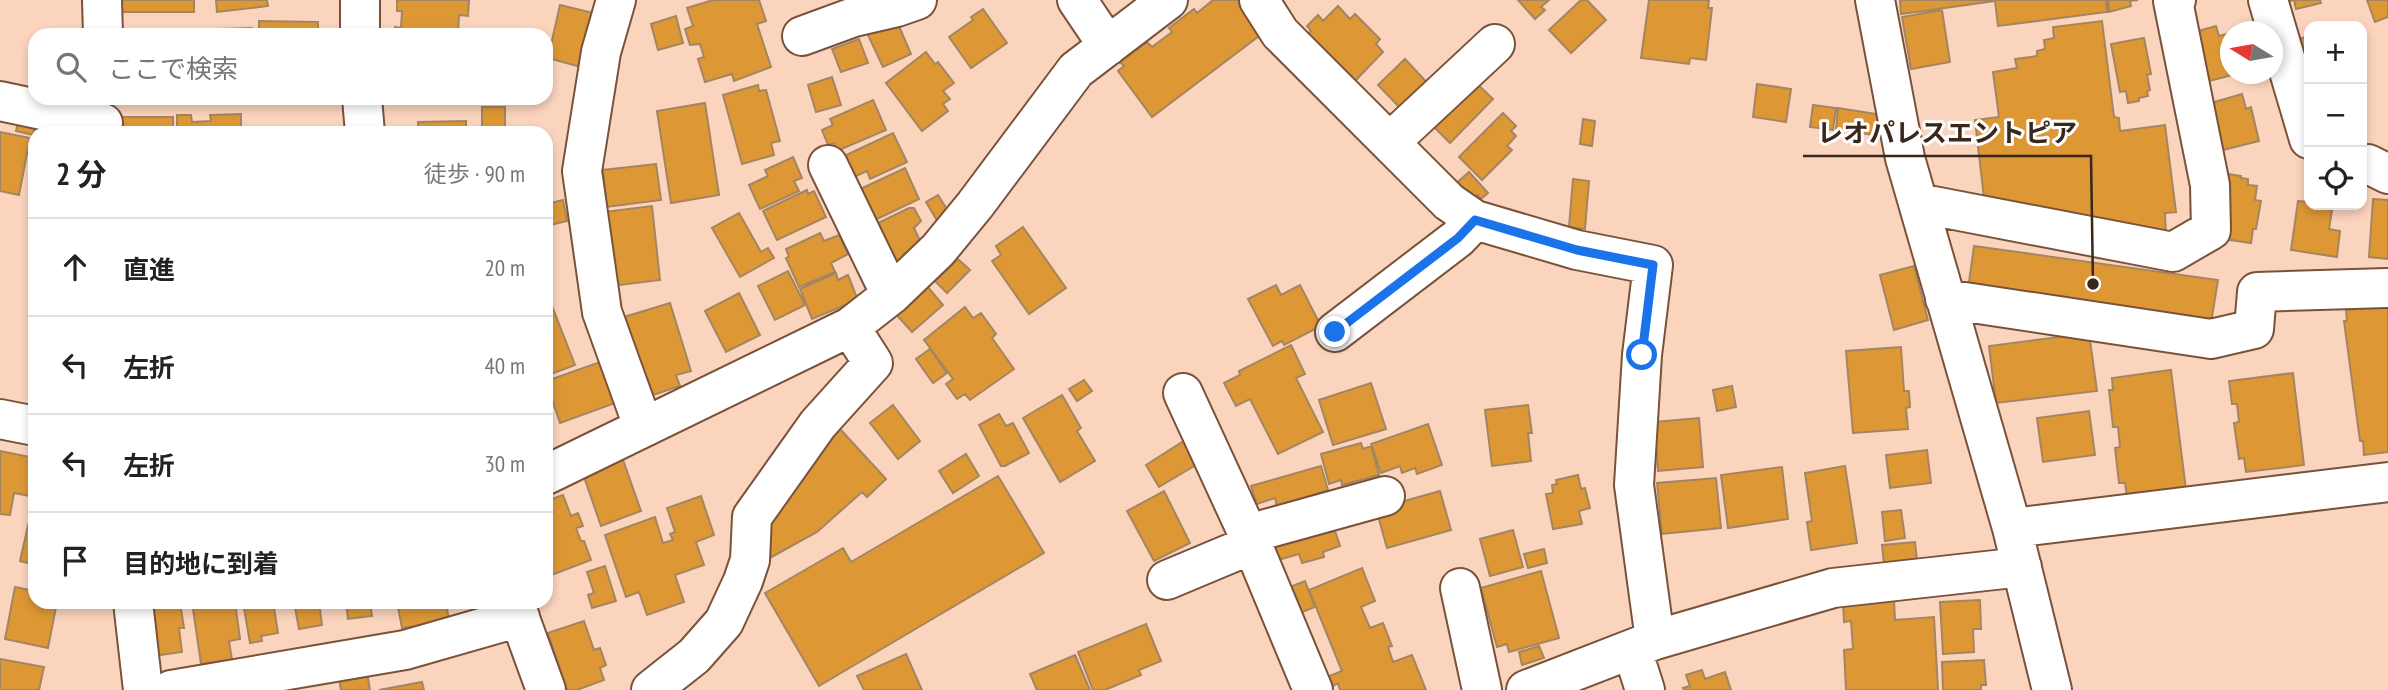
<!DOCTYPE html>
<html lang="ja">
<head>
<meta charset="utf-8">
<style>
	:root { --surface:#fff; --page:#f2f2f2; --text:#222; --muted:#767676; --line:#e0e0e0 }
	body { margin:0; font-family:"PT Sans Narrow","Noto Sans JP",sans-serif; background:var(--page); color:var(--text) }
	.controls { position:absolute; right:21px; top:21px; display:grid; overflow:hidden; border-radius:14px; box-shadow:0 4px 10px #0003 }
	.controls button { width:63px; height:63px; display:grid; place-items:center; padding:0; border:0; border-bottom:2px solid var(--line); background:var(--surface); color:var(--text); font:35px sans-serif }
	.compass { position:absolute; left:2220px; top:21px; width:63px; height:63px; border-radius:50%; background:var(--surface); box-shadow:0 4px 10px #0003; rotate:281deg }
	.stop { position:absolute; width:21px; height:21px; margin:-16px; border:5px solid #1a73e8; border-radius:50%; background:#fff }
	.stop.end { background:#1a73e8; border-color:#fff; box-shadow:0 2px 7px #0008 }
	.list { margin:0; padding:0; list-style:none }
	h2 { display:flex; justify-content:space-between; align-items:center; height:91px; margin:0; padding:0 28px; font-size:30px }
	h2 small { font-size:23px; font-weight:400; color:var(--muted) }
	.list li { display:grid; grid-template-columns:46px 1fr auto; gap:21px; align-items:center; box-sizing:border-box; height:98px; padding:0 28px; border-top:2px solid var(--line) }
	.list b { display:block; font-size:26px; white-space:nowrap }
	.list em { font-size:23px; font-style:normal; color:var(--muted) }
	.icon { flex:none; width:38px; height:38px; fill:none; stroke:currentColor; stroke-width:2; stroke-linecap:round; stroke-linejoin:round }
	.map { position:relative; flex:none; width:2388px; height:690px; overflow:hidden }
	.search { position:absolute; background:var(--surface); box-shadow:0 4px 10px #0003; left:28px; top:28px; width:525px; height:77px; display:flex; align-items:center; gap:18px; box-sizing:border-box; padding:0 24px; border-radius:21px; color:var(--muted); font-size:26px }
	.panel { position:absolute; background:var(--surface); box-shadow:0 4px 10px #0003; left:28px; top:126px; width:525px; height:483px; border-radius:21px }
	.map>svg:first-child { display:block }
	.building { fill:#dd9835; stroke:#a5855f; stroke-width:2 }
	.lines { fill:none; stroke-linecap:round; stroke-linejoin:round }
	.minor-casing { stroke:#7a5239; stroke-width:42 }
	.minor { stroke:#fff; stroke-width:38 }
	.route { stroke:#1a73e8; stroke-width:9 }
	.leader { fill:none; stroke:#39271c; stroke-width:2.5 }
	.callout-dot { fill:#39271c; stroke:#fefefe; stroke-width:2.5 }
	.callout-label { font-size:26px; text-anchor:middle; font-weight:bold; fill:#39271c; stroke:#fefefe; stroke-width:6; stroke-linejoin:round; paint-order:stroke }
</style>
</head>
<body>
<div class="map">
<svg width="2388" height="690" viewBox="0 0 2388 690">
	<rect width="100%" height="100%" fill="#fbd4be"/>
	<path class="building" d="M119 0H194V12H120Z
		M216 0H267L268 6 217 12Z
		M397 0H469L468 16 459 15 458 35H395V27L401 28 402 11H397Z
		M713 0H759L766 21 757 24 771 67 734 81 732 74 705 82 698 59 704 57 700 44 690 45 685 29 693 26 687 8Z
		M1213 0H1238L1263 33 1152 117 1118 71 1124 66 1120 62 1147 42 1152 47 1172 32 1169 28 1194 9 1197 13Z
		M1518 0H1549L1541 7 1545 10 1535 19Z
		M1581 0H1587L1606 20 1571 53 1549 30Z
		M1649 0H1709L1708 8H1712L1706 60 1690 58 1689 64 1641 58Z
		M1900 0H2106L2107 12 1998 26 1995 1 1901 14Z
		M2108 0H2138L2130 1 2131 6 2109 12Z
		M2282 0H2320L2321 3 2296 9 2294 0 2283 3Z
		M2367 0H2388V17L2375 22Z
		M560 5 593 13 581 67 548 58Z
		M1338 6 1350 19 1355 14 1380 39 1376 44 1383 52 1355 81 1307 34 1311 31 1307 26 1318 15 1323 21Z
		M983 9 1007 43 971 68 949 37 973 20 971 17Z
		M1942 10 1950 62 1911 69 1902 17Z
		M676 16 683 43 658 50 651 24Z
		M896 19 911 54 883 67 867 33Z
		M259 21 318 22V35H259Z
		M2102 21 2114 117 2119 118 2120 131 2165 125 2176 212 2165 213 2166 239 1985 207 1975 120 1999 117 1993 72 2017 68 2015 59 2037 56V51L2045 49 2044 40 2054 38 2053 27Z
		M2216 26 2219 36 2230 33V74H2236L2209 81 2195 32Z
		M252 28V35H220V29Z
		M2309 36V59H2307L2305 50 2300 51 2297 40Z
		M2144 38 2151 74 2147 75 2150 90 2147 91 2148 96 2139 98V101L2128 103 2126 91 2120 92 2111 44Z
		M859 39 868 63 841 72 832 49Z
		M926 52 935 64 938 62 954 83 943 91 950 99 943 104 948 111 922 131 886 83Z
		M1405 59 1433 89 1406 114 1378 85Z
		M832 77 841 105 816 112 808 85Z
		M1472 79 1493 99 1450 143 1429 122Z
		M1757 84 1791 89 1786 122 1753 117Z
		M758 85 759 91 766 90 780 141 771 143 774 155 742 164 723 95Z
		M2242 94 2246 109 2251 107 2259 141 2223 150 2211 103Z
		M873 100 886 130 837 151 834 143 828 145 822 130 833 125 830 119Z
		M705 103 719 195 671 203 657 111Z
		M1813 105 1836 108 1833 130 1810 127Z
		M482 107H505V133H482Z
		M1838 108 1883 115 1880 136 1836 129Z
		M1503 113 1516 126 1511 131 1516 136 1507 146 1512 150 1482 180 1459 157Z
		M241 114V133H177V115H191L192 122 211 121 210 115Z
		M121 117H173V133H121Z
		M1583 119 1595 121 1592 146 1580 144Z
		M466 121V133H418V122Z
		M18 122 35 126 33 135 16 131Z
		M0 132 30 138 19 195 0 191Z
		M893 133 907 162 870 179 867 171 854 177 844 156Z
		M793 157 802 178 794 181 799 191 760 209 749 185 768 176 765 170Z
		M656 164 661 200 607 207 603 170Z
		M905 168 919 199 873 221 854 192Z
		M1469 172 1488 193 1481 199 1478 195 1468 204 1452 187Z
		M2229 174 2241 176V178L2248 179V185L2257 186 2255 200 2261 201 2256 229H2253L2251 243 2224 239 2222 222Z
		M1573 179 1589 181 1585 229 1569 227Z
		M546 183 551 203 563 200 567 221 546 226Z
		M807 190 808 194 814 191 826 217 777 240 763 211Z
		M938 195 950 214 938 222 926 202Z
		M2373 199 2388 200V259L2369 257Z
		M2298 201 2309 202V205H2326L2325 209 2332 210 2329 229 2340 231 2337 257 2291 250Z
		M652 206 660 280 612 286 603 212Z
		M909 208H914L921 221 914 228 922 245 903 254 905 259 893 265 874 225Z
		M739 213 761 252 768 248 774 258 740 277 712 228Z
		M1023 227 1066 288 1029 314 992 261 1001 255 996 246Z
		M820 233 824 241 839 235 848 254 831 263 835 272 799 287 786 258 789 257 786 249Z
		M1974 246 2218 280 2211 323 1968 289Z
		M958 259 970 270 947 293 935 281Z
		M1914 266 1928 320 1894 330 1880 275Z
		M788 271 805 305 775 320 758 286Z
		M836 273 838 280 848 275 859 303 847 308 845 305 812 319 800 289Z
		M926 285 943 305 912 332 894 312Z
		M1276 285 1281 295 1300 285 1321 326 1284 345 1282 341 1273 346 1248 299Z
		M739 293 760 335 726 352 705 311Z
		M670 303 691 371 676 375 680 386 653 395 648 380 645 381 624 317Z
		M2388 305V452L2364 455 2363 441H2360L2344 321H2347L2346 310Z
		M552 306 575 365 546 376V309Z
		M965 307 973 318 981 313 996 334 992 338 1014 369 970 400 965 394 957 399 946 384 953 379 924 340Z
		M2089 333 2097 391 1996 403 1989 346Z
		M1291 345 1305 374 1296 378 1323 432 1278 454 1250 399 1236 406 1224 383 1240 375 1239 371Z
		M1901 347 1904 391H1909L1910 407 1906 408 1908 429 1853 433 1846 351Z
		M930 349 947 373 933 383 916 359Z
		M603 361 618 402 560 423 546 381Z
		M2171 370 2186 490 2127 497 2125 483H2119L2115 448 2120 447 2118 427H2113L2109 390H2113L2112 378Z
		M2293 373 2304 465 2246 472 2244 458 2239 459 2234 423 2239 422 2237 404H2232L2229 381Z
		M1084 380 1092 391 1077 401 1069 389Z
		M1371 383 1386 429 1333 445 1319 400Z
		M1732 386 1736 407 1717 411 1713 390Z
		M1062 395 1081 428 1077 431 1095 461 1060 482 1023 418Z
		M893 405 920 441 898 459 870 423Z
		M1528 405 1532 433H1528L1531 461 1492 466 1485 410Z
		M2089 411 2095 455 2043 462 2037 418Z
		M999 414 1006 426 1013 423 1029 453 1005 466H1001L979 425Z
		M1699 418 1703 467 1658 471 1655 422Z
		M1428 424 1442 465 1417 474 1415 468 1402 473 1400 466 1381 473 1371 444Z
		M840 429 886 479 867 497 862 492 817 532 768 559 757 529 780 487Z
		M1187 439 1201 462 1159 487 1146 465Z
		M1361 443 1363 449 1371 446 1379 475 1342 485 1341 480 1329 484 1321 454Z
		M1927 450 1931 483 1890 488 1886 455Z
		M0 451 35 458 30 496 14 493 10 515 0 514Z
		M966 454 979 476 953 493 939 471Z
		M622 457 641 511 601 526 582 471Z
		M1321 466 1328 490 1277 507 1275 498 1257 504 1251 486Z
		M1845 466 1857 543 1811 550 1807 522 1812 521 1805 473Z
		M1782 467 1788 519 1728 528 1721 475Z
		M1578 475 1581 489 1585 488 1590 508 1579 511 1582 524 1553 529 1546 494 1553 493 1552 485 1557 484 1556 480Z
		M998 476 1044 553 819 686 765 593 843 548 851 562Z
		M1716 478 1721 528 1662 534 1657 483Z
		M1164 491 1190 543 1154 561 1127 511Z
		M1440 491 1451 530 1387 548 1376 509Z
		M563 495 571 516 578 513 583 526 576 528 581 541H584L591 560 546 577V501Z
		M701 496 714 535 696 542 704 565 675 575 684 602 647 615 639 592 626 597 605 535 655 517 663 543 673 540 670 534 675 532 667 508Z
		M1901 510 1905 538 1885 541 1882 512Z
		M29 521 35 523V565L20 561Z
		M1333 525 1340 546 1323 552 1324 557 1302 563 1299 554 1271 562 1266 545Z
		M1513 530 1523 567 1490 576 1480 539Z
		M1915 542 1918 570 1885 574 1882 545Z
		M1544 549 1547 563 1528 568 1524 554Z
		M605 566 616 601 592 608 588 595 594 593 587 572Z
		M1362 568 1375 601 1361 607 1370 628 1383 623 1392 646 1388 647 1393 662 1412 655 1426 690H1340L1338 683 1331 687 1327 677 1342 671 1309 590Z
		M1541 571 1559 638 1509 652 1507 644 1497 647 1481 588Z
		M1305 581 1315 607 1292 616 1282 590Z
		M15 587 35 591V602H57L48 648 5 639Z
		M1894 600 1895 620 1934 617 1938 690H1846L1844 650 1853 649 1851 621 1844 622 1843 603Z
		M1980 600 1981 629H1973L1974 652 1943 654 1940 602Z
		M150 602H180L184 628H179L182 652 153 656Z
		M192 602H235L240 639 229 641 232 660 201 664Z
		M243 602H273L278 633 261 636 262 641 250 643Z
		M294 602H319L322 625 299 629Z
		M346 602H370L372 616 348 619Z
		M397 602H446L449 621 402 628Z
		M584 621 594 650 600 648 606 665 600 668 604 680 577 690H567L548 633Z
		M1146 624 1161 661 1139 670 1141 675 1105 690H1093L1078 652Z
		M1539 646 1544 658 1522 665 1519 652Z
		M906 654 922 690H864L857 676Z
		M1075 655 1090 690H1037L1030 674Z
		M0 659 44 667 39 690H0Z
		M1984 660 1986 685H1981V690H1943L1942 662Z
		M1702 670 1705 679 1725 672 1731 690H1684L1683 688 1690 686 1686 675Z
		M367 673 370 690H341L339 678Z
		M422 682 424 690H379Z"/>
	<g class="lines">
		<defs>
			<path id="minor" d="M102 0 103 35
				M360 0V35
				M616 0 601 52 582 171 602 312 643 426
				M1077 0 1108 46
				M1259 0 1280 33 1449 202 1475 220 1577 250 1653 265 1642 355 1634 485 1655 640
				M1875 0 1905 158 2012 528 2052 690
				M2268 0 2309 139
				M802 36 854 17 897 7 917 0
				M362 98 365 133
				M0 101 103 123
				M1390 142 1495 44
				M828 165 891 295
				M2362 166 2368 164 2388 174
				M1918 203 2173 252 2211 230 2210 185 2173 1 2176 0
				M1945 299 2211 339 2254 329 2257 292 2387 288
				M1335 332 1458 238 1475 220
				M1183 393 1248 534 1313 690
				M0 419 35 426
				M546 475 850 327 891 295 938 250 975 205 1076 70 1168 0
				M2012 528 2388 482
				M1248 534 1385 496
				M1167 580 1253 544
				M1460 588 1482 690
				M133 602 143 690
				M514 602 546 690
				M1632 649 1645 690
				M171 690 405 650 520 617
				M651 690 694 656 724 622 743 581 750 560 752 517 818 424 873 363 850 327
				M1526 690 1655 640 1833 588 2022 567"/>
		</defs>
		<use href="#minor" class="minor-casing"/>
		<use href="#minor" class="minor"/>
	</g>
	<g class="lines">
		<path class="route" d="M1335 332 1458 238 1475 220 1577 250 1653 265 1642 355"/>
	</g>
	<path class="leader" d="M2093 284L2091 156H1803"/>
	<circle class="callout-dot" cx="2093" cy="284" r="7"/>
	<g class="callout-label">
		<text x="1947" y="142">レオパレスエントピア</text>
	</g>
</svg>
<div class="controls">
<button>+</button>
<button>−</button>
<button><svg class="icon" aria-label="locate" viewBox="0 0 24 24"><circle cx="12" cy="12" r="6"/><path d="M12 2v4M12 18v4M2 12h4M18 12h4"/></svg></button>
</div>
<svg class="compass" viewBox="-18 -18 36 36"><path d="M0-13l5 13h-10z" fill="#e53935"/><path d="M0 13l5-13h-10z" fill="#767676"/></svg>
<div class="stop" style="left:1642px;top:355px"></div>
<div class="stop end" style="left:1335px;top:332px"></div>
<div class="search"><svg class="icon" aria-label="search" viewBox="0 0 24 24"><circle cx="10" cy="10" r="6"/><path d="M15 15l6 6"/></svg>ここで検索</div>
<section class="panel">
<h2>2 分<small>徒歩 · 90 m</small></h2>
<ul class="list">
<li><svg class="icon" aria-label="ahead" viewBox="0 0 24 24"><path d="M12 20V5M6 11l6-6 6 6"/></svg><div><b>直進</b></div><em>20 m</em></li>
<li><svg class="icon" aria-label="left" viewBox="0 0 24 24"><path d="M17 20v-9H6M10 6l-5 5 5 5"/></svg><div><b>左折</b></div><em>40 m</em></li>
<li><svg class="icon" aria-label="left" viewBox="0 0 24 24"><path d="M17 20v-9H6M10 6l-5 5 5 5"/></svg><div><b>左折</b></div><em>30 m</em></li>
<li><svg class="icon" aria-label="arrive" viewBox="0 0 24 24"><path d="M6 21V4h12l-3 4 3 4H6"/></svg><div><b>目的地に到着</b></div></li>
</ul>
</section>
</div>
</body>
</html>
